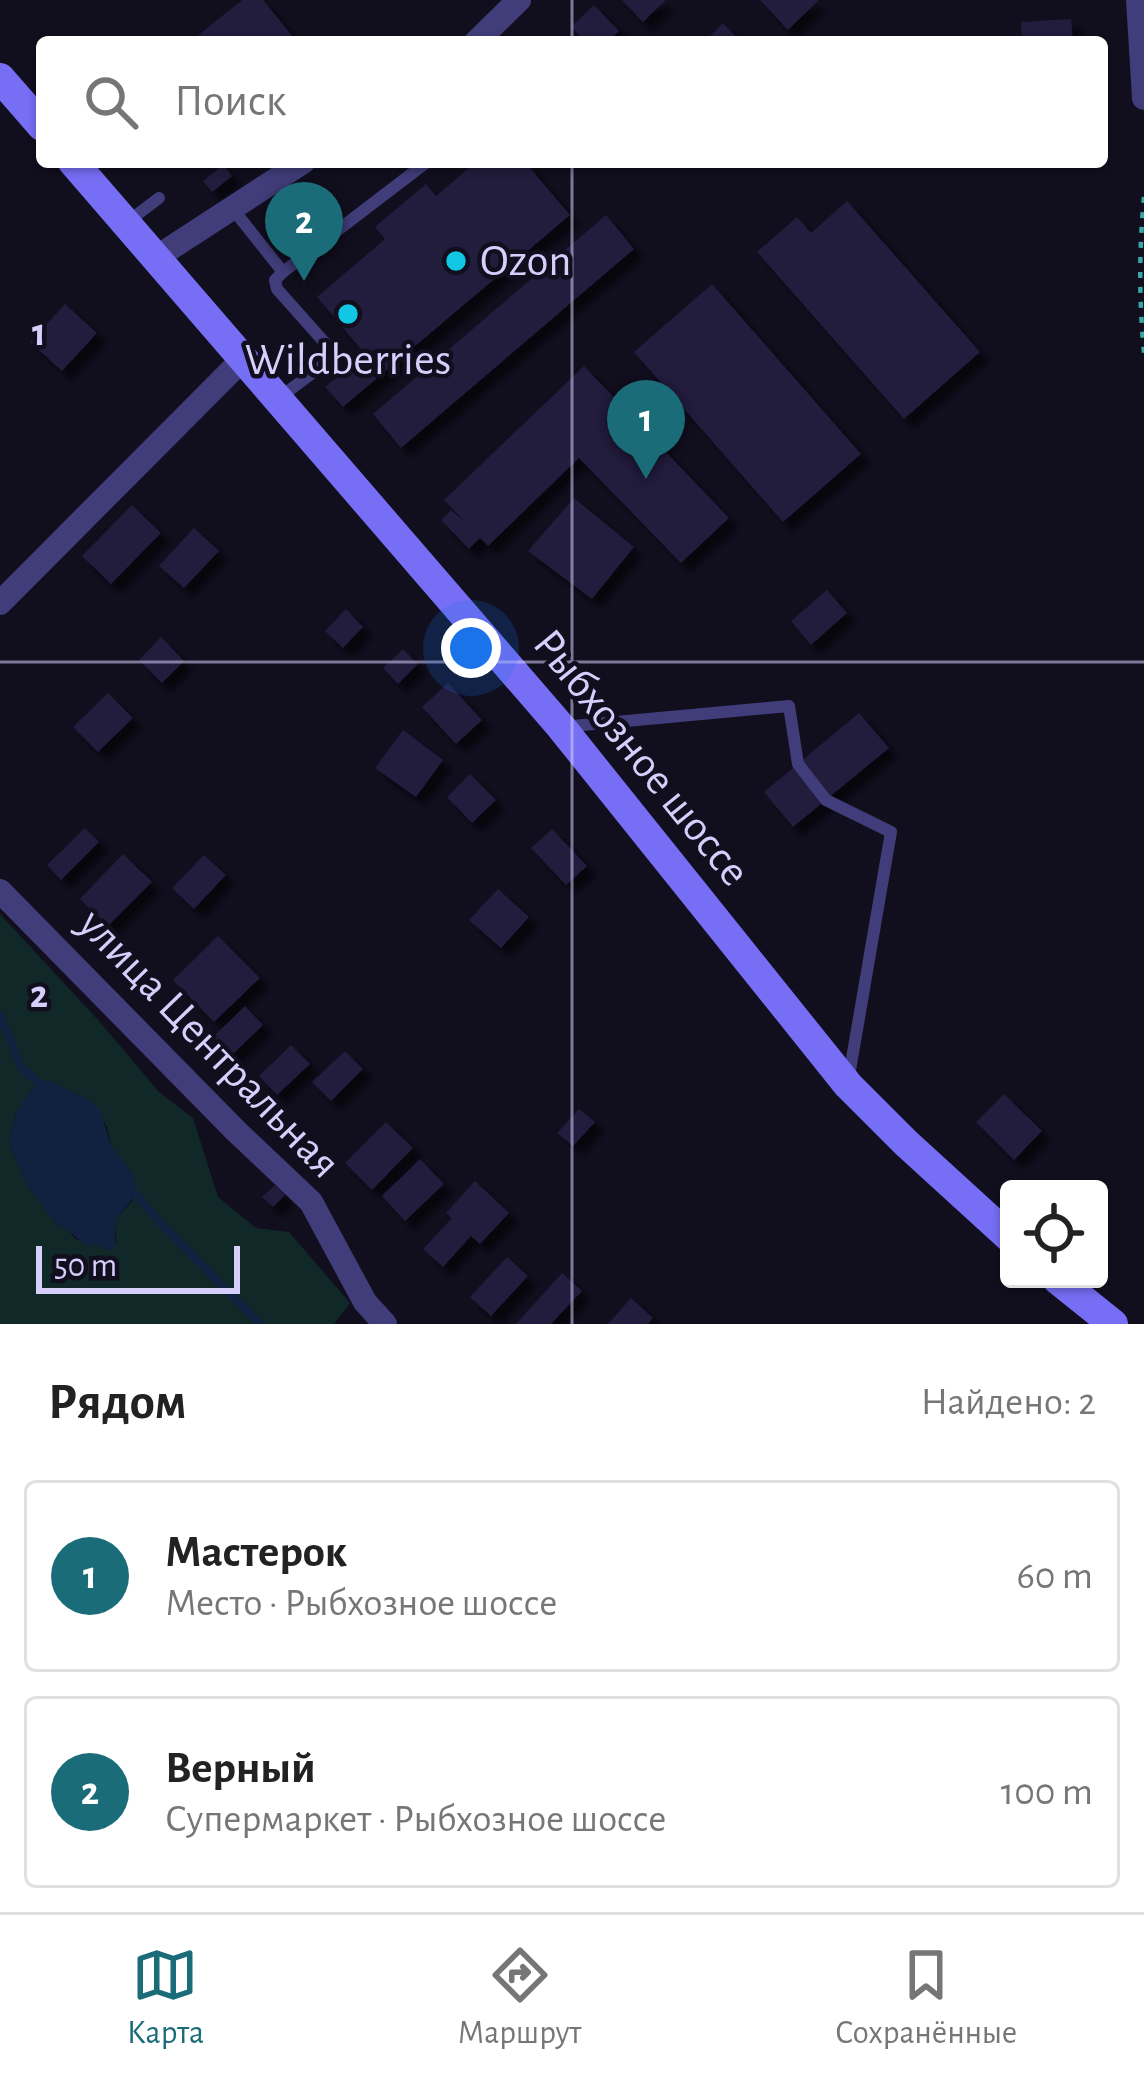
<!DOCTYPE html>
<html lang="ru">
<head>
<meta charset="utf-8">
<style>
	:root { --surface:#fff; --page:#f6f6f6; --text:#222; --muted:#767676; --line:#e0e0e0; --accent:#1b6c79 }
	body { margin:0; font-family:"Alegreya Sans",sans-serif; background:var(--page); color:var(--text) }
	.controls { position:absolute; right:36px; bottom:36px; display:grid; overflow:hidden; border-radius:12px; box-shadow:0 3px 9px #0004 }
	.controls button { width:108px; height:108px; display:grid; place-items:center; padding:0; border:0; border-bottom:3px solid var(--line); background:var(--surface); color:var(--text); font:60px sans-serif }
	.scale { position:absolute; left:36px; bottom:30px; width:204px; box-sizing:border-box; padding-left:12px; border:6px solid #d6cffb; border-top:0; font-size:33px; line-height:42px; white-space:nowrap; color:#d6cffb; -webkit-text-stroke:9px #110e1e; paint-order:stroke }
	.you { position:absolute; left:471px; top:648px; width:42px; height:42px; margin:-30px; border:9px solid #fff; border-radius:50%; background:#1a73e8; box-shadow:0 0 0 18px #1a73e833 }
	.badge { display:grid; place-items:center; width:78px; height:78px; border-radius:50%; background:var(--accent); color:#fff; font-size:39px; font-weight:700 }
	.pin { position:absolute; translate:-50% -99px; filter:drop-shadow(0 3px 6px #0008) }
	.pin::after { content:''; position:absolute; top:63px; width:42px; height:36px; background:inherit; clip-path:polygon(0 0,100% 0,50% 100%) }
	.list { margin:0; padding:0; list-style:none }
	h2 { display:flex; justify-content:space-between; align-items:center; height:156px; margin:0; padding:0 48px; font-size:51px }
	h2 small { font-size:39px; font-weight:400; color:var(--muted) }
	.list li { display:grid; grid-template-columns:78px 1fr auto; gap:36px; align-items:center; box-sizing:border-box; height:192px; margin:0 24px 24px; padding:0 24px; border:3px solid var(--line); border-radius:12px }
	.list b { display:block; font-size:45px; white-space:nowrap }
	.list p { margin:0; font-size:39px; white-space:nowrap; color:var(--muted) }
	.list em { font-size:39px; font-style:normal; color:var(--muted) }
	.icon { flex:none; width:66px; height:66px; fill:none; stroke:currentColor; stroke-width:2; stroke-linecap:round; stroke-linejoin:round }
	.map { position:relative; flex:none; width:1144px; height:1324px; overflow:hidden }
	.search { position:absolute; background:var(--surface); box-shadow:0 3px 9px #0004; left:36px; right:36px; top:36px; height:132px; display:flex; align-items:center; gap:30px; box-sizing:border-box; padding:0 42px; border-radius:12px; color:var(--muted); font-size:45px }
	.sheet { height:588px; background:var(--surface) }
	nav { display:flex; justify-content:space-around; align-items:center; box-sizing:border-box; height:168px; border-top:3px solid var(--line); background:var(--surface); font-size:33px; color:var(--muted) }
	nav a { display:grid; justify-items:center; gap:6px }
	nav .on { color:var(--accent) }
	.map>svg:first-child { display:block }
	.green { fill:#112828; fill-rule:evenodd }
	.water { fill:#112140 }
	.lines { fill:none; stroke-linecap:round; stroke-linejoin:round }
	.stream { stroke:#112140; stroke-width:8 }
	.building { fill:#241b3e; filter:url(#shadow) }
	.path { stroke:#37a7a5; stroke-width:4.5; stroke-dasharray:6 9; stroke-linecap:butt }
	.lane { stroke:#413d7a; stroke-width:12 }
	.street { stroke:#413d7a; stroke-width:24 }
	.secondary { stroke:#766ef4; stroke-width:30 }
	.grid { fill:none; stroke:#d6cffb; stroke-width:3; stroke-opacity:0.55 }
	.poi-dot { fill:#12c7e4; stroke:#110e1e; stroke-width:4.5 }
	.labels { text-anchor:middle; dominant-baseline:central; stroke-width:9; stroke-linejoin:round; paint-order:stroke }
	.poi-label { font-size:45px; fill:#d6cffb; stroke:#110e1e; text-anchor:start }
	.street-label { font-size:45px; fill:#d6cffb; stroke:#110e1e }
	.grid-label { font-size:39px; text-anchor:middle; font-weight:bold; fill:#d6cffb; stroke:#110e1e; stroke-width:9; stroke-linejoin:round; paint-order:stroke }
</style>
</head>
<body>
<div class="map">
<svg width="1144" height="1324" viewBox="0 0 1144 1324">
	<defs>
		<filter id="shadow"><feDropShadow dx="9" dy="9" stdDeviation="3" flood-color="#0009"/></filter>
	</defs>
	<rect width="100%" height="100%" fill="#110e1e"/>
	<path class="green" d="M0 914 99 1021 159 1092 193 1118 218 1197 256 1228 289 1232 350 1303 334 1324H0ZM48 1081 90 1100 107 1127 111 1146 133 1174V1200L115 1220 116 1242 94 1244 75 1239 70 1232 56 1224 26 1183 9 1143 16 1113 31 1090Z"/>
	<path class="water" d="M48 1080 90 1100 100 1110 111 1146 133 1174 138 1192 115 1220V1249L107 1250 94 1244 85 1245 70 1232 56 1224 26 1183 9 1143 16 1113 31 1090Z"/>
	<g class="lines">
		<path class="stream" d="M0 1015 22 1069 46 1088
			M133 1191 165 1228 260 1324"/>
	</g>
	<path class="building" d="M242 0H263L294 38 289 42H190Z
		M622 0H666L643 22Z
		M760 0H819L788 30Z
		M594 5 619 31 608 42H586L571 27Z
		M1071 19 1073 42H1022L1021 22Z
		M723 23 741 42H704Z
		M476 162H525L570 215 343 407 325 387 365 354 317 297 385 239 375 227 426 184 436 196Z
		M223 165 232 176 212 192 203 181Z
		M847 201 980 352 904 419 757 252 797 217 811 233Z
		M606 215 634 249 401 448 373 414Z
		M712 284 861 454 783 522 634 352Z
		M65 304 97 333 62 371 30 342Z
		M584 366 729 518 681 563 579 458 488 546 480 538 469 549 441 520 451 510 466 523 444 500Z
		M574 498 634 547 592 599 528 551Z
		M132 505 161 533 111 584 82 556Z
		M194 528 219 551 184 588 159 566Z
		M827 590 847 613 811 645 791 621Z
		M346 609 363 627 343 648 325 631Z
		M161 637 184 661 162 683 139 660Z
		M403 649 418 664 398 684 383 668Z
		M448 683 482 720 456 744 422 707Z
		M108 693 133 718 98 752 73 727Z
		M859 713 889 748 793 827 764 792Z
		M403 730 443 760 416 797 375 768Z
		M470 774 496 800 472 823 447 797Z
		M85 828 99 842 61 880 47 865Z
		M552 829 587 866 566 885 531 848Z
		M123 854 152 882 108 926 80 899Z
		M204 855 226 875 194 909 172 888Z
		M498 889 529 917 501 948 469 920Z
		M218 936 260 978 214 1022 173 980Z
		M245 1006 263 1025 231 1056 213 1037Z
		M291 1045 310 1064 277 1095 259 1076Z
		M345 1051 363 1069 331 1101 312 1082Z
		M1004 1094 1042 1131 1014 1160 976 1122Z
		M579 1109 595 1122 573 1146 557 1133Z
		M386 1122 413 1148 372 1190 345 1163Z
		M420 1159 444 1184 405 1221 382 1196Z
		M475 1181 509 1213 480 1244 471 1236 443 1267 423 1249 452 1218 446 1213Z
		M275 1185 285 1195 273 1207 262 1197Z
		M507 1257 528 1276 491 1316 470 1297Z
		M562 1273 582 1291 551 1324H516Z
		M631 1298 653 1318 648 1324H608Z"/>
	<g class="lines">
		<path class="path" d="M1144 197C1139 250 1139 300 1144 353"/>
		<path class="lane" d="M232 208 283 272 427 162
			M126 223 159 198
			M279 398 327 362 329 352 326 344 277 289 275 280 283 272
			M562 727 789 706 798 764 826 800 891 832 849 1076"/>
		<path class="street" d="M1138 0 1144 98
			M476 42 519 0
			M157 257 303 162
			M0 603 244 358
			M0 891 236 1131 311 1202 365 1302 385 1324"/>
		<path class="secondary" d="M0 78 42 126
			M73 162 561 727 848 1085 906 1143 1009 1237
			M1057 1279 1113 1324"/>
	</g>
	<path class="grid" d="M572 0V42M572 162V1324M0 662H1144"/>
	<g class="poi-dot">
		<circle cx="456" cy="261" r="12"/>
		<circle cx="348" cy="314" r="12"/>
	</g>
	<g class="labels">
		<g class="poi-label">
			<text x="480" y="261">Ozon</text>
			<text x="348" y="360" text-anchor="middle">Wildberries</text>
		</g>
		<g class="street-label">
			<text transform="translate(641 758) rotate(51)">Рыбхозное шоссе</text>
			<text transform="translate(209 1044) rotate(46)">улица Центральная</text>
		</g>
	</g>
	<g class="grid-label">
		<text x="39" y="345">1</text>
		<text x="39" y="1007">2</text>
	</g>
</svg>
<div class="controls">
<button><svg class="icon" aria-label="locate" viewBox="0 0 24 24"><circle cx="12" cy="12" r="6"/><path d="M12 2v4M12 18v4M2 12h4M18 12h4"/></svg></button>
</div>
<div class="scale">50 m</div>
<div class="you"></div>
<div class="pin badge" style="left:646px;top:479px">1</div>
<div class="pin badge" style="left:304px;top:281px">2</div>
<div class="search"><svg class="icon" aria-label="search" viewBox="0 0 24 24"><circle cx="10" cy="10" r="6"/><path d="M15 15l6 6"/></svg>Поиск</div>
</div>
<section class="sheet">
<h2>Рядом<small>Найдено: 2</small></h2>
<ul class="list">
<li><span class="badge">1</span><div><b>Мастерок</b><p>Место · Рыбхозное шоссе</p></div><em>60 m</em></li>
<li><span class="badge">2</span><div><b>Верный</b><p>Супермаркет · Рыбхозное шоссе</p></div><em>100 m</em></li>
</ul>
</section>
<nav>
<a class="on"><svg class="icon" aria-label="map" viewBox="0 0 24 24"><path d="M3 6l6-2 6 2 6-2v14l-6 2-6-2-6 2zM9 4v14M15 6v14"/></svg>Карта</a>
<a><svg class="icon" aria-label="directions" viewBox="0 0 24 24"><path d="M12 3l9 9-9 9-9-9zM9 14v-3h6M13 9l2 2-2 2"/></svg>Маршрут</a>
<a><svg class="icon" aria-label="saved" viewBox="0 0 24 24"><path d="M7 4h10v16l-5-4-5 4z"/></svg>Сохранённые</a>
</nav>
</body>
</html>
